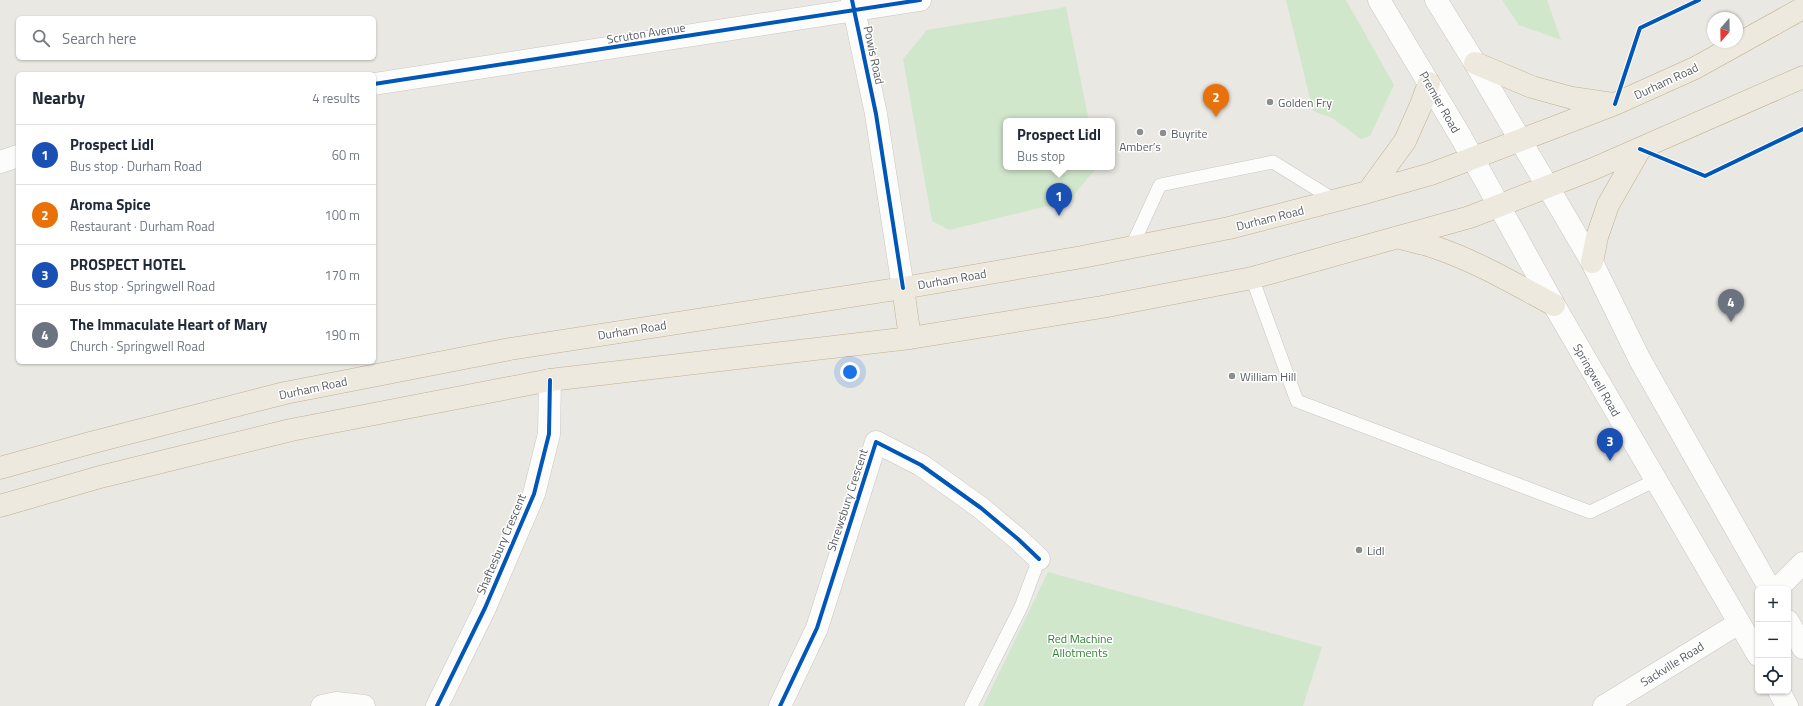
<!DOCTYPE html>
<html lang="en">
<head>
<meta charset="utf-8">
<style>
	:root { --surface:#fff; --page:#f2f2f3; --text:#1f2937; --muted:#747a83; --line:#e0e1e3; --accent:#db2777 }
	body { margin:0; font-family:"Titillium Web",sans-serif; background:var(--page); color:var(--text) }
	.controls { position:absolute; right:12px; bottom:12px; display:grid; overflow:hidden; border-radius:6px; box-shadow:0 1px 3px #0004 }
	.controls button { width:36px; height:36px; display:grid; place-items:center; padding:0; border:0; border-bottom:1px solid var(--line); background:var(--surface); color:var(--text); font:20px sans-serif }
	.compass { position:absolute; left:1707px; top:12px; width:36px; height:36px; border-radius:50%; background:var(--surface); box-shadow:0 1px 3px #0004; rotate:200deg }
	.you { position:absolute; left:850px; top:372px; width:14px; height:14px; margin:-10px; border:3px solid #fff; border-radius:50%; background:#1a73e8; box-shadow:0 0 0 6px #1a73e833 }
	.badge { display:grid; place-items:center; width:26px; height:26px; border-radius:50%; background:var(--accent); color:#fff; font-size:13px; font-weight:700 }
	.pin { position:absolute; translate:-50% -33px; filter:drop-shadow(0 1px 2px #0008) }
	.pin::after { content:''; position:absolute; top:21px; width:14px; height:12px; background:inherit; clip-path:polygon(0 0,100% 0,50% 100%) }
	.popup { position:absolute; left:1003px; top:118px; width:112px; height:52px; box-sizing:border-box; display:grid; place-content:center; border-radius:6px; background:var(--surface); filter:drop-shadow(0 1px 3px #0005); font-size:13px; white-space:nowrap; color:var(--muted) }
	.popup b { font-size:15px; color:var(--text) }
	.popup::after { content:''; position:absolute; left:50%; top:100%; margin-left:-8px; border:8px solid transparent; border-top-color:var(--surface) }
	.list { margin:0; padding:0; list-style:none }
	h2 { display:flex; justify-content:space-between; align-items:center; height:52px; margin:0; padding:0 16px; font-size:17px }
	h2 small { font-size:13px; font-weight:400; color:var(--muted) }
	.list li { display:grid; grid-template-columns:26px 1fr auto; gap:12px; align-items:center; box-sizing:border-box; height:60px; padding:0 16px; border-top:1px solid var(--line) }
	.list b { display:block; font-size:15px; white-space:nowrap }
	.list p { margin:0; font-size:13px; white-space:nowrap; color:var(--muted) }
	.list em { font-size:13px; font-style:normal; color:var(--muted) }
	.icon { flex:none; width:22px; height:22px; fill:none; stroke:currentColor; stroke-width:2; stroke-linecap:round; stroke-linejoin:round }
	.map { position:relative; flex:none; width:1803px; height:706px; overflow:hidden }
	.search { position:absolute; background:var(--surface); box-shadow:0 1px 3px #0004; left:16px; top:16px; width:360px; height:44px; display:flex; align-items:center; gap:10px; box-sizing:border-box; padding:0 14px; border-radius:6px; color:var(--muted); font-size:15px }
	.panel { position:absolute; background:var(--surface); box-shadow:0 1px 3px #0004; left:16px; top:72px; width:360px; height:292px; border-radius:6px }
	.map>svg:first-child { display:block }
	.green { fill:#d1e7cc }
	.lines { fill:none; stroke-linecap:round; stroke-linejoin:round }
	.lane-casing { stroke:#c6c6c5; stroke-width:14 }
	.street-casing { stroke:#c6c6c5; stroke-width:23 }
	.secondary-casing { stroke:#c7c7c6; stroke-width:23 }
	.highway-casing { stroke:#c1af90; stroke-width:23 }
	.lane { stroke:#fcfcfb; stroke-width:13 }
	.street { stroke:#fcfcfb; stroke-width:22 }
	.secondary { stroke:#fcfcfb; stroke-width:22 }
	.highway { stroke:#eee9df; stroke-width:22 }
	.cycleway-casing { stroke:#fff; stroke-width:6 }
	.cycleway { stroke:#0057b8; stroke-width:4 }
	.poi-dot { fill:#8b8e8f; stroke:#fff; stroke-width:1.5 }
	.labels { text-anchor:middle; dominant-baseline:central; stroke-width:3; stroke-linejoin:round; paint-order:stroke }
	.street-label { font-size:12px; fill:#585d62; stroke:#fff }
	.poi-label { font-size:12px; fill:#585d62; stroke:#fff; text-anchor:start }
	.park-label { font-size:12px; fill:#31822f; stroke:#fff }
</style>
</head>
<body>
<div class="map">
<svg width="1803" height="706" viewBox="0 0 1803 706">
	<rect width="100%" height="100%" fill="#eae8e2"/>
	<path class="green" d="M1286 0H1346L1394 85 1370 136 1361 139 1332 118 1313 111Z
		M1502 0H1547L1561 40 1519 25Z
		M1066 7 1089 121H1006V167H1097L1069 201 949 230 932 221 903 59 927 30Z
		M1048 572 1322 647 1303 706H983Z"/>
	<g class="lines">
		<defs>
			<path id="lane" d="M1131 248 1160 185 1273 162 1336 201
				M1252 278 1297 401 1590 512 1656 480
				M971 706 1021 607 1039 559"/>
			<path id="street" d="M852 0 876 114 903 288
				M374 84 920 0
				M0 162 18 156
				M1777 589 1803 563
				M322 706 336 703 364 706
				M437 706 485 608 534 494 549 434 550 380
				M780 706 817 628 876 442 921 465 981 508 1018 539 1039 559
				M1604 706 1739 623"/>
			<path id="secondary" d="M1379 0 1461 137 1554 305 1758 655
				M1436 0 1475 63 1592 262 1640 360 1770 589
				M1788 621 1803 648
				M1779 691 1787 706"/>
			<path id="highway" d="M1475 63 1532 87 1572 98 1613 104
				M1368 192 1405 141 1421 105 1429 83
				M1398 237C1410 241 1422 243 1434 247 1476 261 1515 284 1554 305
				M1592 262 1597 237 1608 205 1640 149
				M903 288 910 338
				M0 468 90 443 285 393 510 349 903 288 1082 257 1229 228 1368 192 1431 174 1550 129 1615 104 1695 68 1803 8
				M0 506 100 477 291 430 550 380 910 338 1102 307 1252 278 1470 217 1593 169 1803 77"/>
		</defs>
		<use href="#lane" class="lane-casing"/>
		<use href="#street" class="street-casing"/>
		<use href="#secondary" class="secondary-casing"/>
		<use href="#highway" class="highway-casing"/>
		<use href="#lane" class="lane"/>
		<use href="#street" class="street"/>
		<use href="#secondary" class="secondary"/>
		<use href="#highway" class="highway"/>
		<defs>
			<path id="cycleway" d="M852 0 876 114 903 288
				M374 84 920 0
				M1615 104 1640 28 1699 0
				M1640 149 1705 176 1803 129
				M437 706 485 608 534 494 549 434 550 380
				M780 706 817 628 876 442 921 465 981 508 1018 539 1039 559"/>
		</defs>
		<use href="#cycleway" class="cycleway-casing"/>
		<use href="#cycleway" class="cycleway"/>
	</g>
	<g class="poi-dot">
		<circle cx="1270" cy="102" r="4"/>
		<circle cx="1140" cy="132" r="4"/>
		<circle cx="1163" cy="133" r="4"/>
		<circle cx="1232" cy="376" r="4"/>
		<circle cx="1359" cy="550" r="4"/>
	</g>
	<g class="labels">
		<g class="street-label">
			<text transform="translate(646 33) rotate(-9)">Scruton Avenue</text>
			<text transform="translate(874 55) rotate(78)">Powis Road</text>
			<text transform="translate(1666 81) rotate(-25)">Durham Road</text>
			<text transform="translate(1440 102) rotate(60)">Premier Road</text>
			<text transform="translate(1270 218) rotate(-14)">Durham Road</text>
			<text transform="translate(952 279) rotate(-10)">Durham Road</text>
			<text transform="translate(632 330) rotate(-9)">Durham Road</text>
			<text transform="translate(1597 380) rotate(60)">Springwell Road</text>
			<text transform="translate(313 388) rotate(-12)">Durham Road</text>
			<text transform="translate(847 500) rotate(-72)">Shrewsbury Crescent</text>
			<text transform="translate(501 544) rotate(-67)">Shaftesbury Crescent</text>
			<text transform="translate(1672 664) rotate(-32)">Sackville Road</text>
		</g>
		<g class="poi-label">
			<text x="1278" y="102">Golden Fry</text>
			<text x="1171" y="133">Buyrite</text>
			<text x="1140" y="146" text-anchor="middle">Amber’s</text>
			<text x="1240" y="376">William Hill</text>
			<text x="1367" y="550">Lidl</text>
		</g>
		<g class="park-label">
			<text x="1080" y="638">Red Machine<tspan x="1080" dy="14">Allotments</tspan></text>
		</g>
	</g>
</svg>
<div class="controls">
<button>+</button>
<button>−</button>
<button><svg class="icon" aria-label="locate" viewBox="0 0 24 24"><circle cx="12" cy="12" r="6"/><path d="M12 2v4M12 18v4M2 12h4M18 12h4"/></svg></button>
</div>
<svg class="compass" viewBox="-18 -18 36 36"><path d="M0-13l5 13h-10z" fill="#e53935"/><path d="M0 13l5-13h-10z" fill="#747a83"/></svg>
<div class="you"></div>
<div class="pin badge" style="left:1059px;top:216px;background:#1a4fb4">1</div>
<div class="popup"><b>Prospect Lidl</b>Bus stop</div>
<div class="pin badge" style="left:1216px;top:117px;background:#e8710a">2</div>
<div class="pin badge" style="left:1610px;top:461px;background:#1a4fb4">3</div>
<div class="pin badge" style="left:1731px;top:322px;background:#6b7280">4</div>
<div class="search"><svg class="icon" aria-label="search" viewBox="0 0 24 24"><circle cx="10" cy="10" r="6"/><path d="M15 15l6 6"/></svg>Search here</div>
<section class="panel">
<h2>Nearby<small>4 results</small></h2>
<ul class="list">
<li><span class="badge" style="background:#1a4fb4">1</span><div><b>Prospect Lidl</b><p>Bus stop · Durham Road</p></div><em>60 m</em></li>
<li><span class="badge" style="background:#e8710a">2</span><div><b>Aroma Spice</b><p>Restaurant · Durham Road</p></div><em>100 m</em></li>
<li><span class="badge" style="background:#1a4fb4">3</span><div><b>PROSPECT HOTEL</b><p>Bus stop · Springwell Road</p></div><em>170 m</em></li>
<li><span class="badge" style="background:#6b7280">4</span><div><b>The Immaculate Heart of Mary</b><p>Church · Springwell Road</p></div><em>190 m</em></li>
</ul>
</section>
</div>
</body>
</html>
